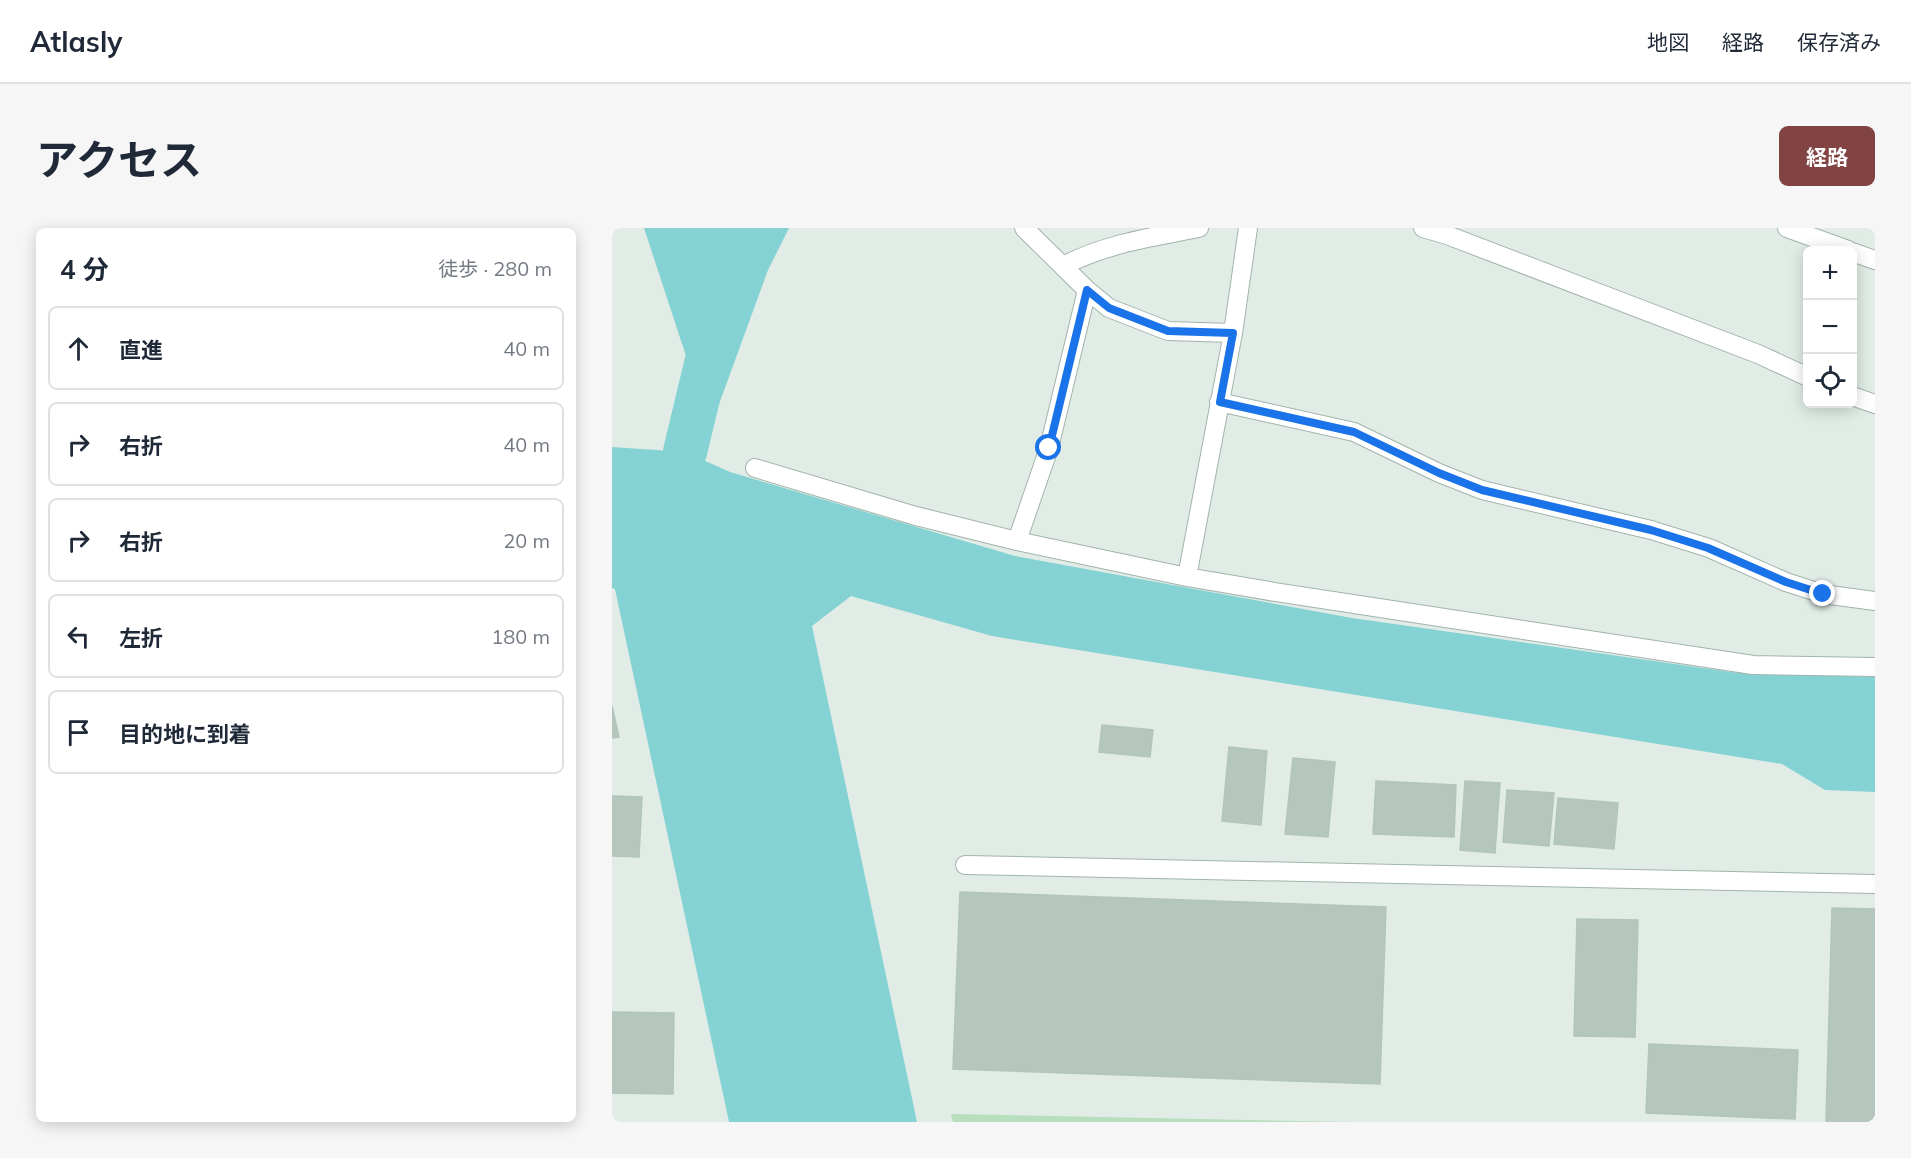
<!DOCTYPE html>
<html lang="ja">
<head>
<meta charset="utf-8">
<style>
	:root { --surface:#fff; --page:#f6f6f7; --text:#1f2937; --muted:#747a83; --line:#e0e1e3; --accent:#824442 }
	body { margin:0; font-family:Mulish,"Noto Sans JP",sans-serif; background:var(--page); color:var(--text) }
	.controls { position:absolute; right:18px; top:18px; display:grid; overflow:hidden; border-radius:9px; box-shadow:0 3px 15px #0003 }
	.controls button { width:54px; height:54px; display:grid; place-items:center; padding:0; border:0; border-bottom:2px solid var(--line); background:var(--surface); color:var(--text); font:30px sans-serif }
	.stop { position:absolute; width:18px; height:18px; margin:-14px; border:4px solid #1a73e8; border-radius:50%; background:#fff }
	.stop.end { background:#1a73e8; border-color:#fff; box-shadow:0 2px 6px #0008 }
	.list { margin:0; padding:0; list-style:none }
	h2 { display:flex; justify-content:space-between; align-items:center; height:78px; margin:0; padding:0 24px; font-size:26px }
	h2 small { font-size:20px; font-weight:400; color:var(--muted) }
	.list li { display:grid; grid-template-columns:39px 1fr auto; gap:18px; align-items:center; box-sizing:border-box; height:84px; margin:0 12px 12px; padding:0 12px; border:2px solid var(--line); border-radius:9px }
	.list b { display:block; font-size:22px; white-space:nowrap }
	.list em { font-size:20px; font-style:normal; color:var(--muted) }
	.icon { flex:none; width:33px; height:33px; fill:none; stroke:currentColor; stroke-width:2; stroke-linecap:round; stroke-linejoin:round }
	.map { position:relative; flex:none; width:1263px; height:894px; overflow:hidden; border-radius:9px }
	header { display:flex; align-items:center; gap:36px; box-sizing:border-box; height:84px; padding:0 30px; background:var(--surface); border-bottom:2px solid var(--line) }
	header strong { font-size:28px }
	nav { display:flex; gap:33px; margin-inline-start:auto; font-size:21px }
	.intro { display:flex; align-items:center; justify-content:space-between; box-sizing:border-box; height:144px; padding:0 36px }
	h1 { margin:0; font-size:42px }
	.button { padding:15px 27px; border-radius:9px; background:var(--accent); color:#fff; font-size:21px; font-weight:700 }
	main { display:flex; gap:36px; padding:0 36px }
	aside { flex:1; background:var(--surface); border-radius:9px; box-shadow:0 3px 15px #0003 }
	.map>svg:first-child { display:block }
	.green { fill:#b7debd }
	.water { fill:#84d2d4 }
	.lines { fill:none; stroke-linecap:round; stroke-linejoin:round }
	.river { stroke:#84d2d4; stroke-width:44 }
	.building { fill:#b5c6bd; stroke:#b2c5bb; stroke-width:1.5 }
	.street-casing { stroke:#a2b4ab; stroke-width:20 }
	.street { stroke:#fff; stroke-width:18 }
	.route { stroke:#1a73e8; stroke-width:8 }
</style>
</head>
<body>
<header>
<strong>Atlasly</strong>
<nav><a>地図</a><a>経路</a><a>保存済み</a></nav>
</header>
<div class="intro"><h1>アクセス</h1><a class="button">経路</a></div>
<main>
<aside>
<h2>4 分<small>徒歩 · 280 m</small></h2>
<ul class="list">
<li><svg class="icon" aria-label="ahead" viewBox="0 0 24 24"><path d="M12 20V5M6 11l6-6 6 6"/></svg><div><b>直進</b></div><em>40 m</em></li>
<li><svg class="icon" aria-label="right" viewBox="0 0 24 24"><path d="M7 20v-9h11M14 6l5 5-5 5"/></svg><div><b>右折</b></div><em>40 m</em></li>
<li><svg class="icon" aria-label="right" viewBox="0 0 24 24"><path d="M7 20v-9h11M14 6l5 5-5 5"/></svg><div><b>右折</b></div><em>20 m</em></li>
<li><svg class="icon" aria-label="left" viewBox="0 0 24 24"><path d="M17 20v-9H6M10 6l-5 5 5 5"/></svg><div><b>左折</b></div><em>180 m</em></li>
<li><svg class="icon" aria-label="arrive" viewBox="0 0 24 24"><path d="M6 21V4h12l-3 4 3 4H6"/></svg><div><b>目的地に到着</b></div></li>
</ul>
</aside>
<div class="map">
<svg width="1263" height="894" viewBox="0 0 1263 894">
	<rect width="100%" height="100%" fill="#e0ece5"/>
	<path class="green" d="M339 886 738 894H341Z"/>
	<path class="water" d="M32 0H177L156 42 103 187 82 186 76 134Z
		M0 219 73 224 118 244 403 328 740 390 1126 445 1263 449V564L1213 562 1170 536 380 408 239 368 200 398 305 894H117L3 361 0 360Z"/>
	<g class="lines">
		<path class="river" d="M73 224 96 128"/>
	</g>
	<path class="building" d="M0 478 7 509 0 510Z
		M490 497 541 502 538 529 487 524Z
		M617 519 655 523 649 597 610 593Z
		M681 530 723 534 716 609 673 606Z
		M764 553 844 557 842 609 761 606Z
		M853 553 888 555 883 625 848 622Z
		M895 562 942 565 937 618 891 614Z
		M0 568 30 569 27 629 0 628Z
		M946 570 1006 575 1002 621 942 616Z
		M348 664 774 679 768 856 341 841Z
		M1220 680 1263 681V894H1214Z
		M965 691 1026 692 1023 809 962 808Z
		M0 784 62 785 61 866 0 865Z
		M1037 816 1186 822 1183 891 1034 885Z"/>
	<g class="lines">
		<defs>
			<path id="street" d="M412 0 475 62 497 80 556 103 621 105
				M811 0 835 7 1146 126 1196 149
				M1175 0 1236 22
				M1240 24 1263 32
				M451 38C493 16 540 9 587 0
				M1240 168 1263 176
				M607 174 742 204 827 245 870 262 1039 302 1097 320 1174 354 1211 366 1263 373
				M143 240 304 288 405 313 575 349 663 364 1141 437 1263 439
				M405 313 437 220 475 62
				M575 349 621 105 636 0
				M353 637 1263 656"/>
		</defs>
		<use href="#street" class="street-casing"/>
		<use href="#street" class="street"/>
	</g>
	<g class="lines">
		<path class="route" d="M437 220 475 62 497 80 556 103 621 105 608 174 742 204 827 245 870 262 1039 302 1096 320 1174 354 1211 366"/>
	</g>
</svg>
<div class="controls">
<button>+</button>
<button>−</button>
<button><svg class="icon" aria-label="locate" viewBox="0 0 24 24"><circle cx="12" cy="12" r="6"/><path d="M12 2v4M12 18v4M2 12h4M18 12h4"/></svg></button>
</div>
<div class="stop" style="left:437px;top:220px"></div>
<div class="stop end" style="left:1211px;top:366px"></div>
</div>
</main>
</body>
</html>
